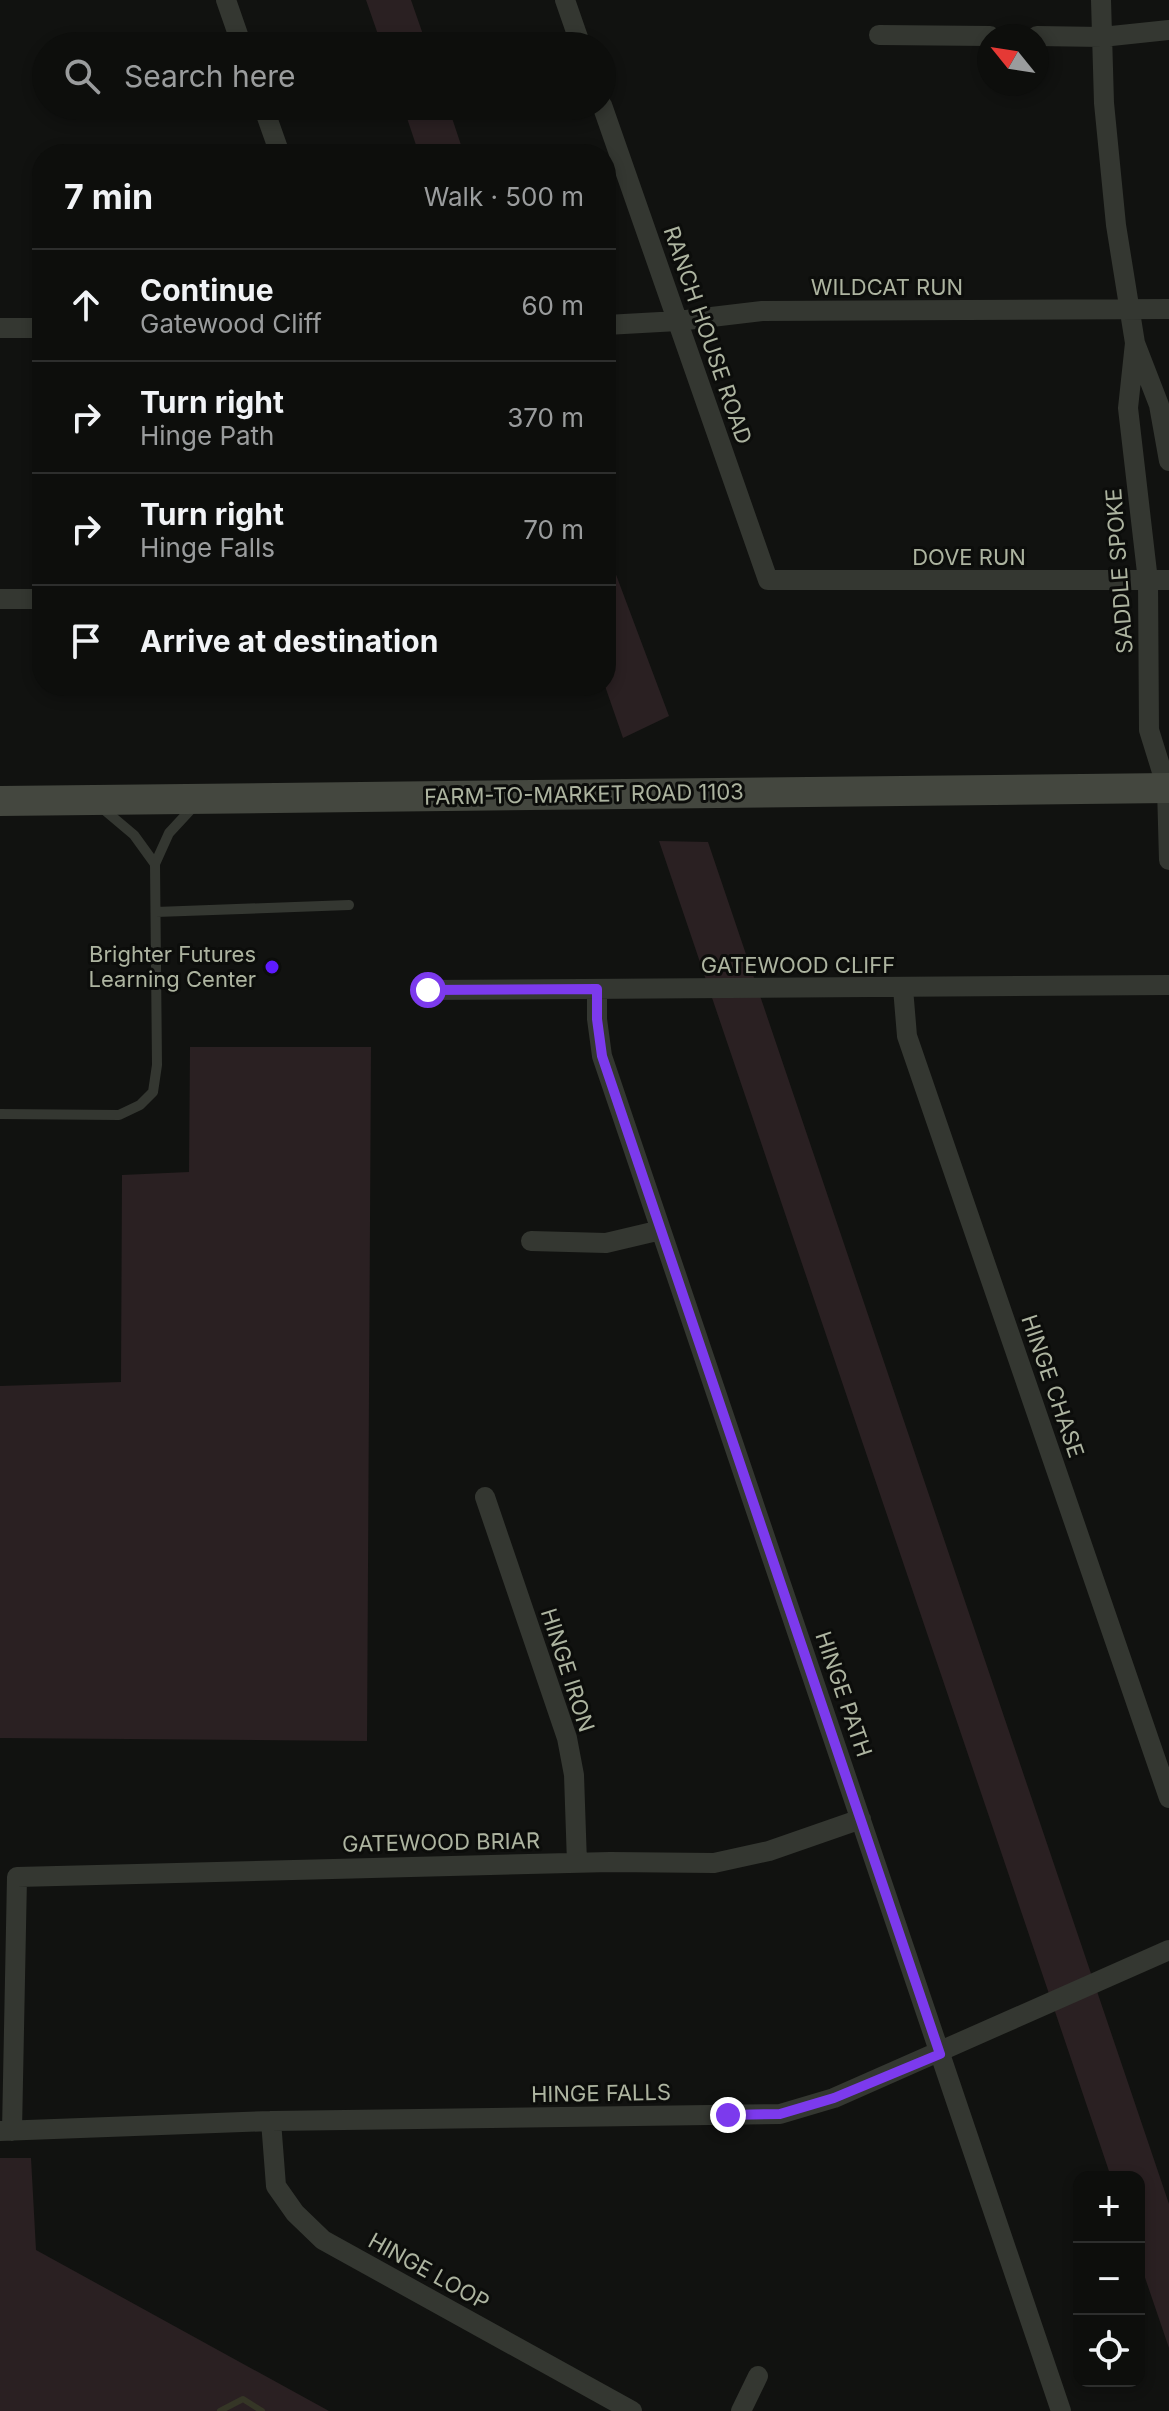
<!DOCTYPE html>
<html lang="en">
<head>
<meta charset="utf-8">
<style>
	:root { --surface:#0d0e0c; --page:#161715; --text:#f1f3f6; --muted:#9a9c9d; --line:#2d2e2d }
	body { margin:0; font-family:Inter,sans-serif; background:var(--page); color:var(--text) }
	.controls { position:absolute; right:24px; bottom:24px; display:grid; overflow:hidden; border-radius:16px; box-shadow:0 4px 12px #0003 }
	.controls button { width:72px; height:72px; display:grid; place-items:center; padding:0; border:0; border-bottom:2px solid var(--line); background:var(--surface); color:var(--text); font:40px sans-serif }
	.compass { position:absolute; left:977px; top:24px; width:72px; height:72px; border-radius:50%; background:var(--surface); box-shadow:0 4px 12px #0003; rotate:300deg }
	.stop { position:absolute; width:24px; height:24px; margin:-18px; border:6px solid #7c3aed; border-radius:50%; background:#fff }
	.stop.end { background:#7c3aed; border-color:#fff; box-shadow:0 2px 8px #0008 }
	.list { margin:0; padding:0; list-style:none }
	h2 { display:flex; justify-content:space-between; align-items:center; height:104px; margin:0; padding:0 32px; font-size:34px }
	h2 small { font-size:26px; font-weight:400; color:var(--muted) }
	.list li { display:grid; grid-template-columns:52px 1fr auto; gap:24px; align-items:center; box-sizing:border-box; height:112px; padding:0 32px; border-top:2px solid var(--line) }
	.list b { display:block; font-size:30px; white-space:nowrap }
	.list p { margin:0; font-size:26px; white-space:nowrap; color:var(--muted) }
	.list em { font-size:26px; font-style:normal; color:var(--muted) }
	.icon { flex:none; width:44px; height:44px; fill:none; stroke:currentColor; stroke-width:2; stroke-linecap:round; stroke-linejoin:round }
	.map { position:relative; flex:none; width:1169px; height:2411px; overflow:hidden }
	.search { position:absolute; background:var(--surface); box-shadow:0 4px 12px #0003; left:32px; top:32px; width:584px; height:88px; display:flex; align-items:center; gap:20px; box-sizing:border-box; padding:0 28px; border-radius:44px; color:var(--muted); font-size:30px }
	.panel { position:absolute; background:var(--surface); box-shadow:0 4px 12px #0003; left:32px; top:144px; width:584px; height:552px; border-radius:32px }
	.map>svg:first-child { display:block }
	.green { fill:#2a2022 }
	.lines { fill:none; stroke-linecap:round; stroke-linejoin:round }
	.stream { stroke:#353626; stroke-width:6 }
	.service { stroke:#343731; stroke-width:10 }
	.minor { stroke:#343731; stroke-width:20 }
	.secondary { stroke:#44473f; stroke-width:30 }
	.route { stroke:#7c3aed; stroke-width:10 }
	.poi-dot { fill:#5e1bff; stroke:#0c0d0b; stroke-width:3 }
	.labels { text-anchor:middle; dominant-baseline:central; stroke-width:6; stroke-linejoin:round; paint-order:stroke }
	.street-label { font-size:22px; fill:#adb4a0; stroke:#0c0d0b }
	.poi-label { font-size:22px; fill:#adb4a0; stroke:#0c0d0b; text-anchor:end }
</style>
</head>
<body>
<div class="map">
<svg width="1169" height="2411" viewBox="0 0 1169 2411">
	<rect width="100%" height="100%" fill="#111210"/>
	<path class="green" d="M366 0H411L427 46H382Z
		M403 106H448L464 154H419Z
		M606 548 669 716 623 738 605 686Z
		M659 841 708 842 1169 2204V2348L1139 2260V2177H1111Z
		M190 1047H371L367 1741 0 1738V1386L121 1382 122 1175 189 1172Z
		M0 2158H31L36 2250 329 2411H0Z"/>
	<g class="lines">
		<path class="stream" d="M220 2411 243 2399 262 2411"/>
		<path class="service" d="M102 808 134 835 155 864
			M156 912 349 905
			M0 1114 119 1115 140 1105 153 1092 157 1065 155 864 169 833 194 806"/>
		<path class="minor" d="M226 0 242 46
			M565 0 581 46
			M1101 0 1104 103 1116 225 1135 343 1159 405 1169 461
			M879 35 990 36
			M1037 36 1102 37 1169 30
			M602 105 768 580H1169
			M263 106 280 154
			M606 325 678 321 762 311 1169 309
			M0 328H42
			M1135 343 1128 408 1148 581 1149 730 1167 788 1169 860
			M0 599H42
			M903 988 907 1036 1169 1798
			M597 989V1019L602 1056 1061 2411
			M428 990 1169 985
			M531 1241 606 1243 661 1230
			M485 1497 567 1738 574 1775 577 1863
			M271 2121 276 2186 295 2213 323 2240 632 2411
			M0 2131 271 2121 780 2114 834 2098 1169 1950
			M12 2131 17 1877 610 1862 714 1863 769 1851 861 1819
			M741 2411 758 2376"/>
		<path class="secondary" d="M0 801 1169 788"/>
	</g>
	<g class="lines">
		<path class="route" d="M428 990 597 989V1019L602 1056 940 2054 834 2098 780 2114 728 2115"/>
	</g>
	<circle class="poi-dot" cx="272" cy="967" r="8"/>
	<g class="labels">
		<g class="street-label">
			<text x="887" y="287">WILDCAT RUN</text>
			<text transform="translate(708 335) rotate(71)">RANCH HOUSE ROAD</text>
			<text x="969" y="557">DOVE RUN</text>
			<text transform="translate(1119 571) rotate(-94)">SADDLE SPOKE</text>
			<text transform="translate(584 794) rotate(-1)">FARM-TO-MARKET ROAD 1103</text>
			<text x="798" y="965">GATEWOOD CLIFF</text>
			<text transform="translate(1053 1386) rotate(71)">HINGE CHASE</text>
			<text transform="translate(568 1670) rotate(72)">HINGE IRON</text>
			<text transform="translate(844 1694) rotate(71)">HINGE PATH</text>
			<text transform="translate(441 1842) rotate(-1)">GATEWOOD BRIAR</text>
			<text transform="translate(601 2093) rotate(-1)">HINGE FALLS</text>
			<text transform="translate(429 2271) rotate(29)">HINGE LOOP</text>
		</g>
		<g class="poi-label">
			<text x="256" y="954">Brighter Futures<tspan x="256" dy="25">Learning Center</tspan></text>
		</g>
	</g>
</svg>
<div class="controls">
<button>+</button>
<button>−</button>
<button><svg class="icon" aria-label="locate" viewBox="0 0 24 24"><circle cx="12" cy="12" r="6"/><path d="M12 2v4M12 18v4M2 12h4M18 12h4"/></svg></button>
</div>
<svg class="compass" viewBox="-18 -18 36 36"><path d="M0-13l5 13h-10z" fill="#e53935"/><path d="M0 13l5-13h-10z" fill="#9a9c9d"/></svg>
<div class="stop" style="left:428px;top:990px"></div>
<div class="stop end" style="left:728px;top:2115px"></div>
<div class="search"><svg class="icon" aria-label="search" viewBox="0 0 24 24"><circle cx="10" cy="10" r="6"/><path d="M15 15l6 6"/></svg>Search here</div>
<section class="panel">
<h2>7 min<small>Walk · 500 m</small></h2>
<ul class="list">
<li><svg class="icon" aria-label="ahead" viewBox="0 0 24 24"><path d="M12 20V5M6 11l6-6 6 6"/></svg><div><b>Continue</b><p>Gatewood Cliff</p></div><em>60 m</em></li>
<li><svg class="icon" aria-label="right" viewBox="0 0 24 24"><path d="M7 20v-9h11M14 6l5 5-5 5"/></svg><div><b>Turn right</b><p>Hinge Path</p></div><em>370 m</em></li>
<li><svg class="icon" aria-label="right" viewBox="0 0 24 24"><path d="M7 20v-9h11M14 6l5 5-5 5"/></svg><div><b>Turn right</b><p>Hinge Falls</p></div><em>70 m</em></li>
<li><svg class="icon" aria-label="arrive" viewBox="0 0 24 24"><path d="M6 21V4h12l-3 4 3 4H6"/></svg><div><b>Arrive at destination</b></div></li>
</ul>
</section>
</div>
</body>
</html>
